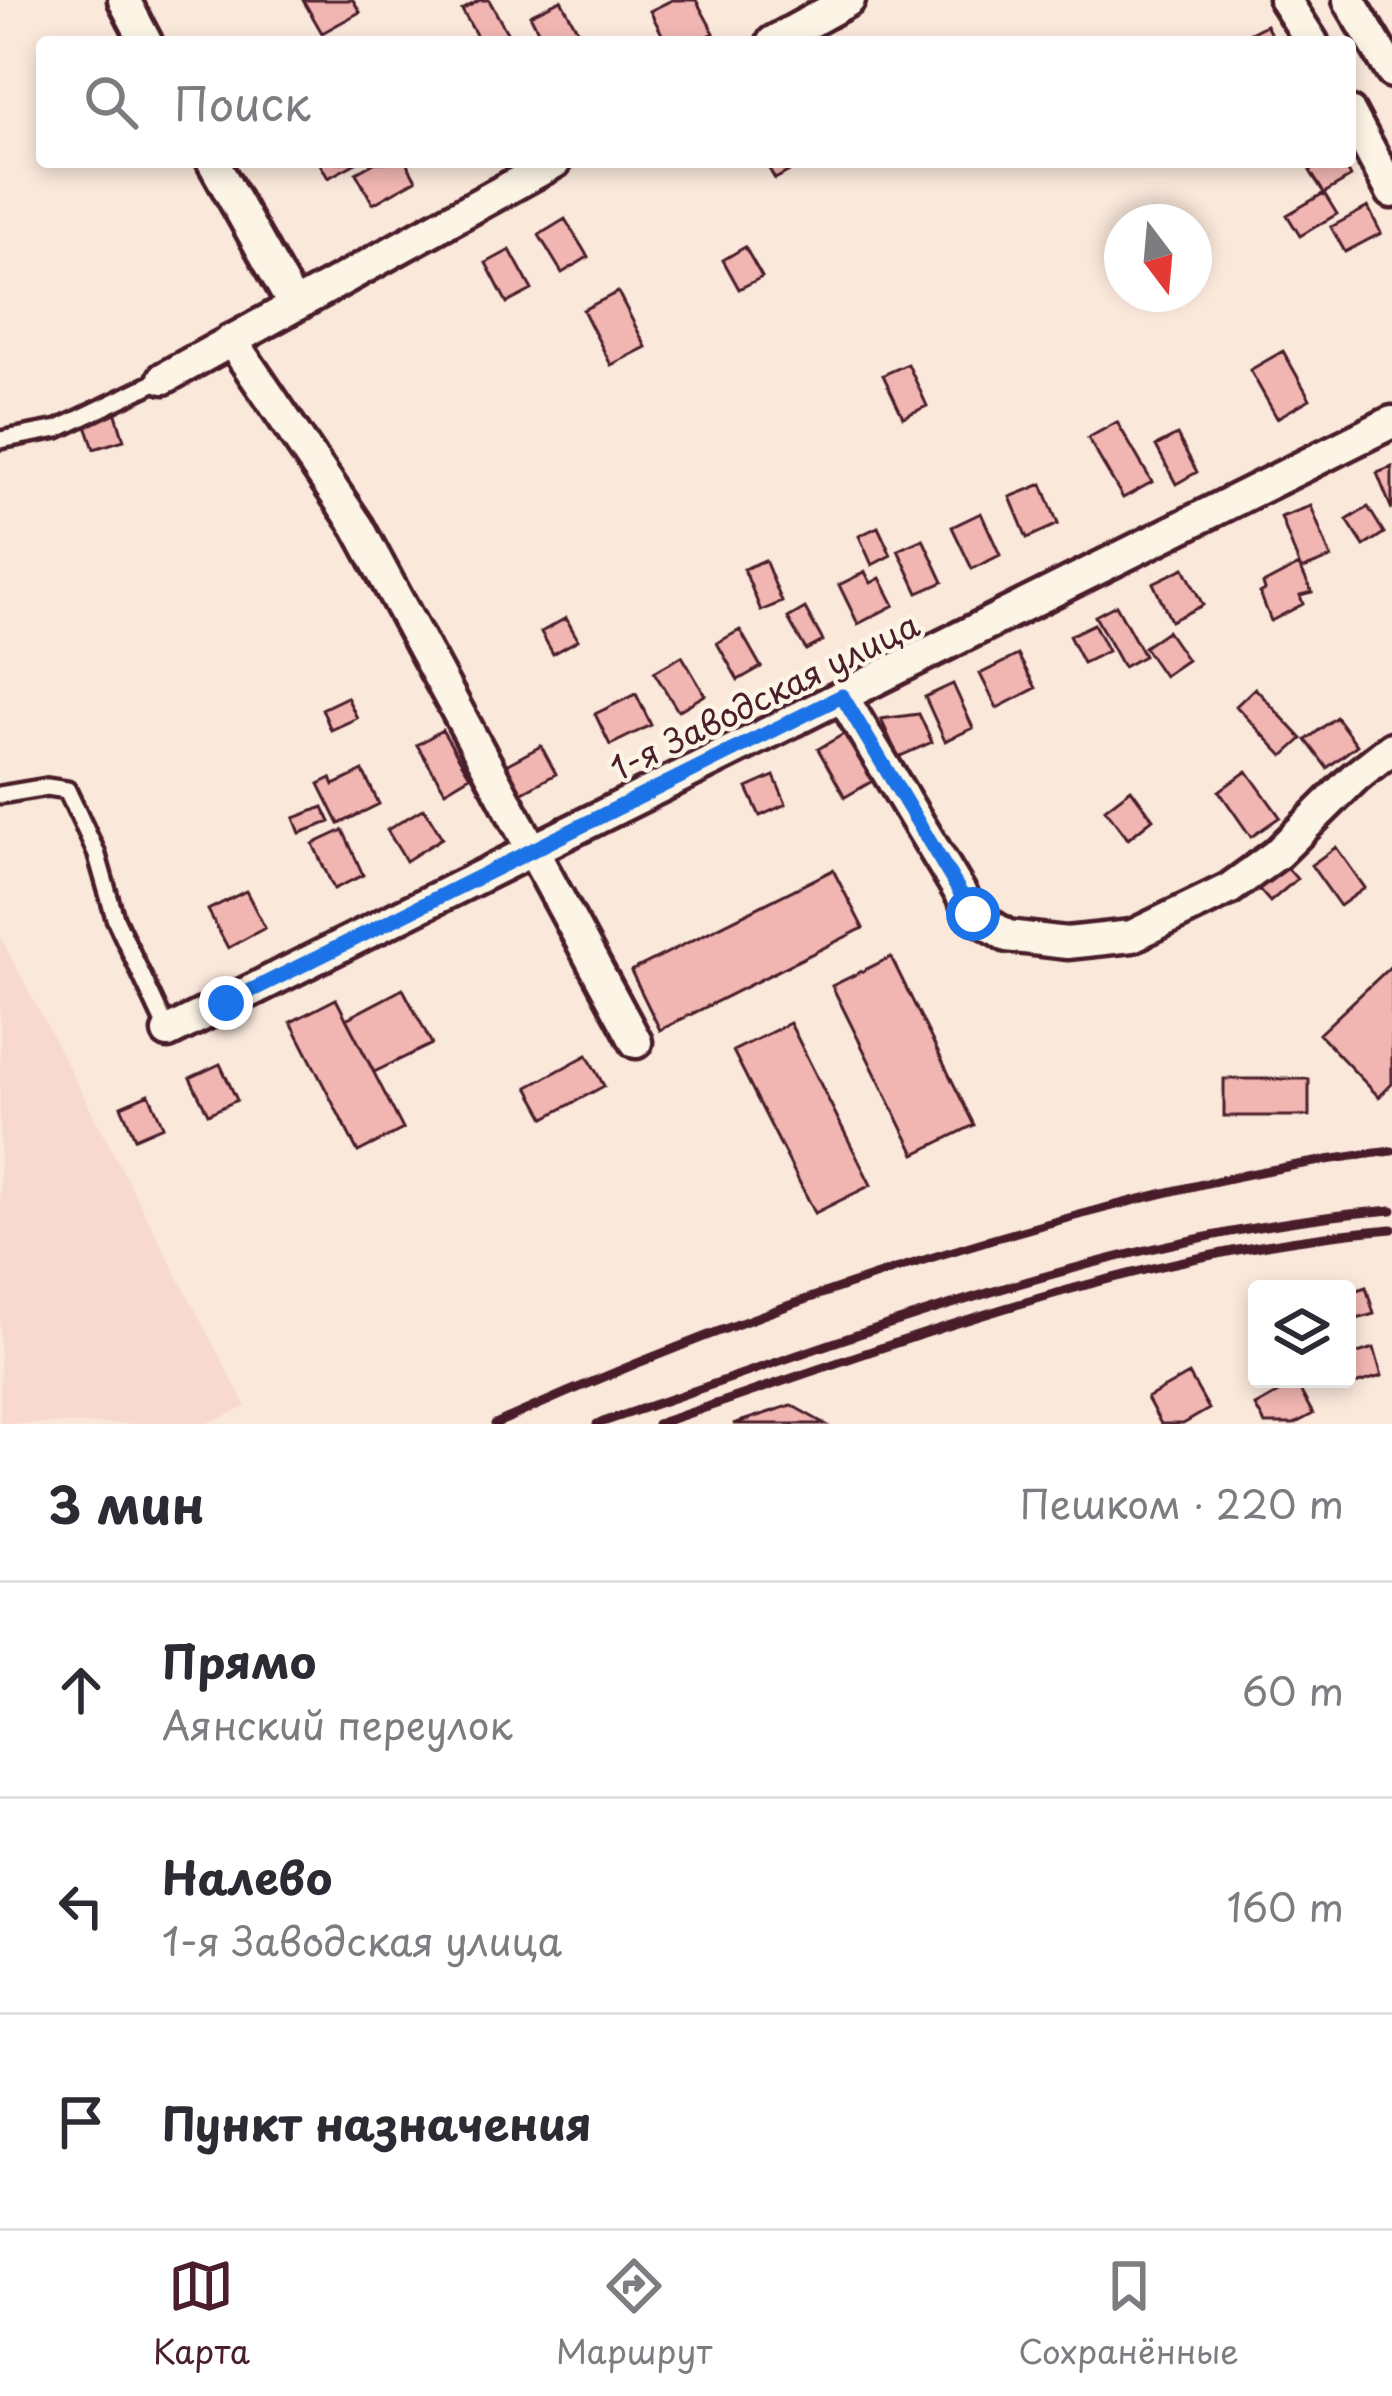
<!DOCTYPE html>
<html lang="ru">
<head>
<meta charset="utf-8">
<style>
	:root { --surface:#fff; --page:#f7f7f7; --text:#2b2b33; --muted:#7c7c81; --line:#e1e1e2; --accent:#4a1f2b }
	body { margin:0; font-family:"Playpen Sans",sans-serif; background:var(--page); color:var(--text) }
	.controls { position:absolute; right:36px; bottom:36px; display:grid; overflow:hidden; border-radius:12px; box-shadow:0 6px 18px #0003 }
	.controls button { width:108px; height:108px; display:grid; place-items:center; padding:0; border:0; border-bottom:3px solid var(--line); background:var(--surface); color:var(--text); font:60px sans-serif }
	.compass { position:absolute; left:1104px; top:204px; width:108px; height:108px; border-radius:50%; background:var(--surface); box-shadow:0 6px 18px #0003; rotate:164deg }
	.stop { position:absolute; width:36px; height:36px; margin:-27px; border:9px solid #1a73e8; border-radius:50%; background:#fff }
	.stop.end { background:#1a73e8; border-color:#fff; box-shadow:0 3px 12px #0008 }
	.list { margin:0; padding:0; list-style:none }
	h2 { display:flex; justify-content:space-between; align-items:center; height:156px; margin:0; padding:0 48px; font-size:51px }
	h2 small { font-size:39px; font-weight:400; color:var(--muted) }
	.list li { display:grid; grid-template-columns:78px 1fr auto; gap:36px; align-items:center; box-sizing:border-box; height:216px; padding:0 48px; border-top:3px solid var(--line) }
	.list b { display:block; font-size:45px; white-space:nowrap }
	.list p { margin:0; font-size:39px; white-space:nowrap; color:var(--muted) }
	.list em { font-size:39px; font-style:normal; color:var(--muted) }
	.icon { flex:none; width:66px; height:66px; fill:none; stroke:currentColor; stroke-width:2; stroke-linecap:round; stroke-linejoin:round }
	.map { position:relative; flex:none; width:1392px; height:1424px; overflow:hidden }
	.search { position:absolute; background:var(--surface); box-shadow:0 6px 18px #0003; left:36px; right:36px; top:36px; height:132px; display:flex; align-items:center; gap:30px; box-sizing:border-box; padding:0 42px; border-radius:12px; color:var(--muted); font-size:45px }
	.sheet { height:804px; background:var(--surface) }
	nav { display:flex; justify-content:space-around; align-items:center; box-sizing:border-box; height:168px; border-top:3px solid var(--line); background:var(--surface); font-size:33px; color:var(--muted) }
	nav a { display:grid; justify-items:center; gap:6px }
	nav .on { color:var(--accent) }
	.map>svg:first-child { display:block }
	.built { fill:#f7d9cf }
	.building { fill:#f1b6b2; stroke:#4a1f2b; stroke-width:3 }
	.lines { fill:none; stroke-linecap:round; stroke-linejoin:round }
	.lane-casing { stroke:#4a1f2b; stroke-width:24 }
	.street-casing { stroke:#4a1f2b; stroke-width:39 }
	.lane { stroke:#fcf5e5; stroke-width:15 }
	.street { stroke:#fcf5e5; stroke-width:30 }
	.rail { stroke:#4a1f2b; stroke-width:9 }
	.route { stroke:#1a73e8; stroke-width:15 }
	.labels { text-anchor:middle; dominant-baseline:central; stroke-width:9; stroke-linejoin:round; paint-order:stroke }
	.street-label { font-size:33px; fill:#4a1f2b; stroke:#fcf5e5 }
</style>
</head>
<body>
<div class="map">
<svg width="1392" height="1424" viewBox="0 0 1392 1424">
	<rect width="100%" height="100%" fill="#fae8db"/>
	<filter id="ink" filterUnits="userSpaceOnUse"><feTurbulence type="fractalNoise" baseFrequency=".00833" numOctaves="2"/><feDisplacementMap in="SourceGraphic" scale="24" xChannelSelector="R" yChannelSelector="G"/><feConvolveMatrix kernelMatrix="1 2 1 2 8 2 1 2 1" color-interpolation-filters="sRGB"/></filter>
	<g filter="url(#ink)">
		<path class="built" d="M0 936 246 1407 205 1424H0Z"/>
		<path class="building" d="M303 0H353L360 12 322 33Z
			M480 0H489L511 40 480 42 462 10Z
			M561 0 584 42H544L530 15Z
			M672 0H696L714 33 696 42H666L650 11Z
			M1266 25 1275 42H1233Z
			M319 162H358L328 178Z
			M376 162H406L416 180 373 204 356 173Z
			M765 162H799L800 165 775 179Z
			M1324 162H1341L1351 177 1324 193 1310 171Z
			M1324 193 1337 214 1300 236 1287 215Z
			M1368 207 1381 233 1345 252 1331 227Z
			M565 219 588 257 562 273 539 235Z
			M745 247 762 277 739 289 723 260Z
			M510 250 532 290 507 303 486 263Z
			M618 292 646 347 611 365 583 310Z
			M1283 351 1310 399 1277 418 1250 370Z
			M908 364 927 406 903 417 883 375Z
			M115 411 124 440 94 449 84 420Z
			M1117 422 1152 482 1123 498 1088 438Z
			M1177 435 1197 472 1176 484 1156 446Z
			M1392 467V510L1377 473Z
			M1042 484 1058 524 1027 538 1010 497Z
			M1311 506 1331 558 1301 570 1281 517Z
			M1368 507 1384 533 1364 546 1347 520Z
			M981 513 1000 555 972 569 952 527Z
			M878 527 891 555 872 565 859 536Z
			M923 539 943 582 918 593 898 550Z
			M765 560 782 602 761 611 744 569Z
			M1299 565 1312 592 1300 595 1303 604 1271 621 1260 593 1265 590 1263 584Z
			M1184 568 1203 605 1171 621 1153 583Z
			M865 572 871 583 880 578 894 605 858 624 839 585Z
			M1116 605 1144 656 1123 667 1095 616Z
			M805 608 823 641 806 650 788 618Z
			M566 618 578 640 553 654 541 632Z
			M1094 624 1108 651 1083 663 1069 636Z
			M740 630 761 667 738 680 717 643Z
			M1167 631 1187 660 1164 676 1144 647Z
			M1018 655 1036 688 997 708 980 674Z
			M682 656 705 695 678 711 654 672Z
			M953 684 973 728 945 741 925 697Z
			M1255 688 1302 739 1283 756 1236 706Z
			M636 694 651 725 610 745 595 714Z
			M347 697 357 718 331 730 322 709Z
			M919 714 932 742 898 757 881 719Z
			M1336 717 1357 745 1327 768 1306 740Z
			M442 730 470 776 445 791 417 745Z
			M849 731 876 779 845 797 818 749Z
			M541 746 556 774 519 794 504 766Z
			M363 771 379 804 339 824 319 784 331 778 334 785Z
			M1247 771 1280 817 1251 837 1219 791Z
			M774 776 786 804 760 816 747 788Z
			M1131 789 1153 819 1128 839 1105 809Z
			M323 807 330 822 300 833 294 818Z
			M424 808 442 838 406 861 387 830Z
			M343 830 363 875 334 889 313 844Z
			M1336 847 1365 888 1340 906 1311 865Z
			M1283 863 1297 879 1270 902 1256 886Z
			M833 870 863 928 660 1030 631 971Z
			M246 891 265 928 228 948 208 910Z
			M891 957 974 1125 915 1154 832 986Z
			M1392 965V1084L1379 1097 1319 1034Z
			M403 989 432 1044 374 1072 346 1019Z
			M336 999 403 1129 358 1152 291 1022Z
			M790 1023 871 1185 815 1213 733 1051Z
			M587 1055 604 1086 545 1118 528 1087Z
			M220 1064 237 1100 208 1114 190 1078Z
			M1224 1079H1309V1116H1224Z
			M149 1094 163 1126 135 1138 121 1106Z
			M1366 1287 1374 1314 1347 1322V1293Z
			M1374 1348 1382 1376 1351 1385 1347 1356Z
			M1189 1374 1209 1409 1183 1424H1161L1147 1398Z
			M1296 1383 1313 1414 1294 1424H1265L1255 1406Z
			M791 1405 825 1424H733L767 1413Z"/>
		<g class="lines">
			<defs>
				<path id="lane" d="M0 440 58 429 164 378
					M0 795 47 787 67 790 96 852 115 918 168 1032"/>
				<path id="street" d="M124 0 146 42
					M1285 0 1312 42
					M1349 0 1392 72
					M773 42 849 0
					M1350 113 1392 192
					M213 162 294 306
					M231 340 358 527 636 1042
					M164 378 555 162
					M842 696 973 914 1007 936 1067 943 1132 936 1229 889 1277 854 1355 777 1392 748
					M168 1032 1392 422"/>
			</defs>
			<use href="#lane" class="lane-casing"/>
			<use href="#street" class="street-casing"/>
			<use href="#lane" class="lane"/>
			<use href="#street" class="street"/>
			<path class="rail" d="M495 1424C684 1339 879 1268 1079 1215 1182 1187 1286 1163 1392 1151
				M597 1424C856 1337 1118 1232 1392 1210
				M657 1424C897 1344 1138 1249 1392 1229"/>
		</g>
	</g>
	<g class="lines" filter="url(#ink)">
		<path class="route" d="M226 1003 842 696 973 914"/>
	</g>
	<g class="labels">
		<g class="street-label">
			<text transform="translate(764 695) rotate(-26)">1-я Заводская улица</text>
		</g>
	</g>
</svg>
<div class="controls">
<button><svg class="icon" aria-label="layers" viewBox="0 0 24 24"><path d="M12 4l9 5-9 5-9-5zM3 14l9 5 9-5"/></svg></button>
</div>
<svg class="compass" viewBox="-18 -18 36 36"><path d="M0-13l5 13h-10z" fill="#e53935"/><path d="M0 13l5-13h-10z" fill="#7c7c81"/></svg>
<div class="stop" style="left:973px;top:914px"></div>
<div class="stop end" style="left:226px;top:1003px"></div>
<div class="search"><svg class="icon" aria-label="search" viewBox="0 0 24 24"><circle cx="10" cy="10" r="6"/><path d="M15 15l6 6"/></svg>Поиск</div>
</div>
<section class="sheet">
<h2>3 мин<small>Пешком · 220 m</small></h2>
<ul class="list">
<li><svg class="icon" aria-label="ahead" viewBox="0 0 24 24"><path d="M12 20V5M6 11l6-6 6 6"/></svg><div><b>Прямо</b><p>Аянский переулок</p></div><em>60 m</em></li>
<li><svg class="icon" aria-label="left" viewBox="0 0 24 24"><path d="M17 20v-9H6M10 6l-5 5 5 5"/></svg><div><b>Налево</b><p>1-я Заводская улица</p></div><em>160 m</em></li>
<li><svg class="icon" aria-label="arrive" viewBox="0 0 24 24"><path d="M6 21V4h12l-3 4 3 4H6"/></svg><div><b>Пункт назначения</b></div></li>
</ul>
</section>
<nav>
<a class="on"><svg class="icon" aria-label="map" viewBox="0 0 24 24"><path d="M3 6l6-2 6 2 6-2v14l-6 2-6-2-6 2zM9 4v14M15 6v14"/></svg>Карта</a>
<a><svg class="icon" aria-label="directions" viewBox="0 0 24 24"><path d="M12 3l9 9-9 9-9-9zM9 14v-3h6M13 9l2 2-2 2"/></svg>Маршрут</a>
<a><svg class="icon" aria-label="saved" viewBox="0 0 24 24"><path d="M7 4h10v16l-5-4-5 4z"/></svg>Сохранённые</a>
</nav>
</body>
</html>
